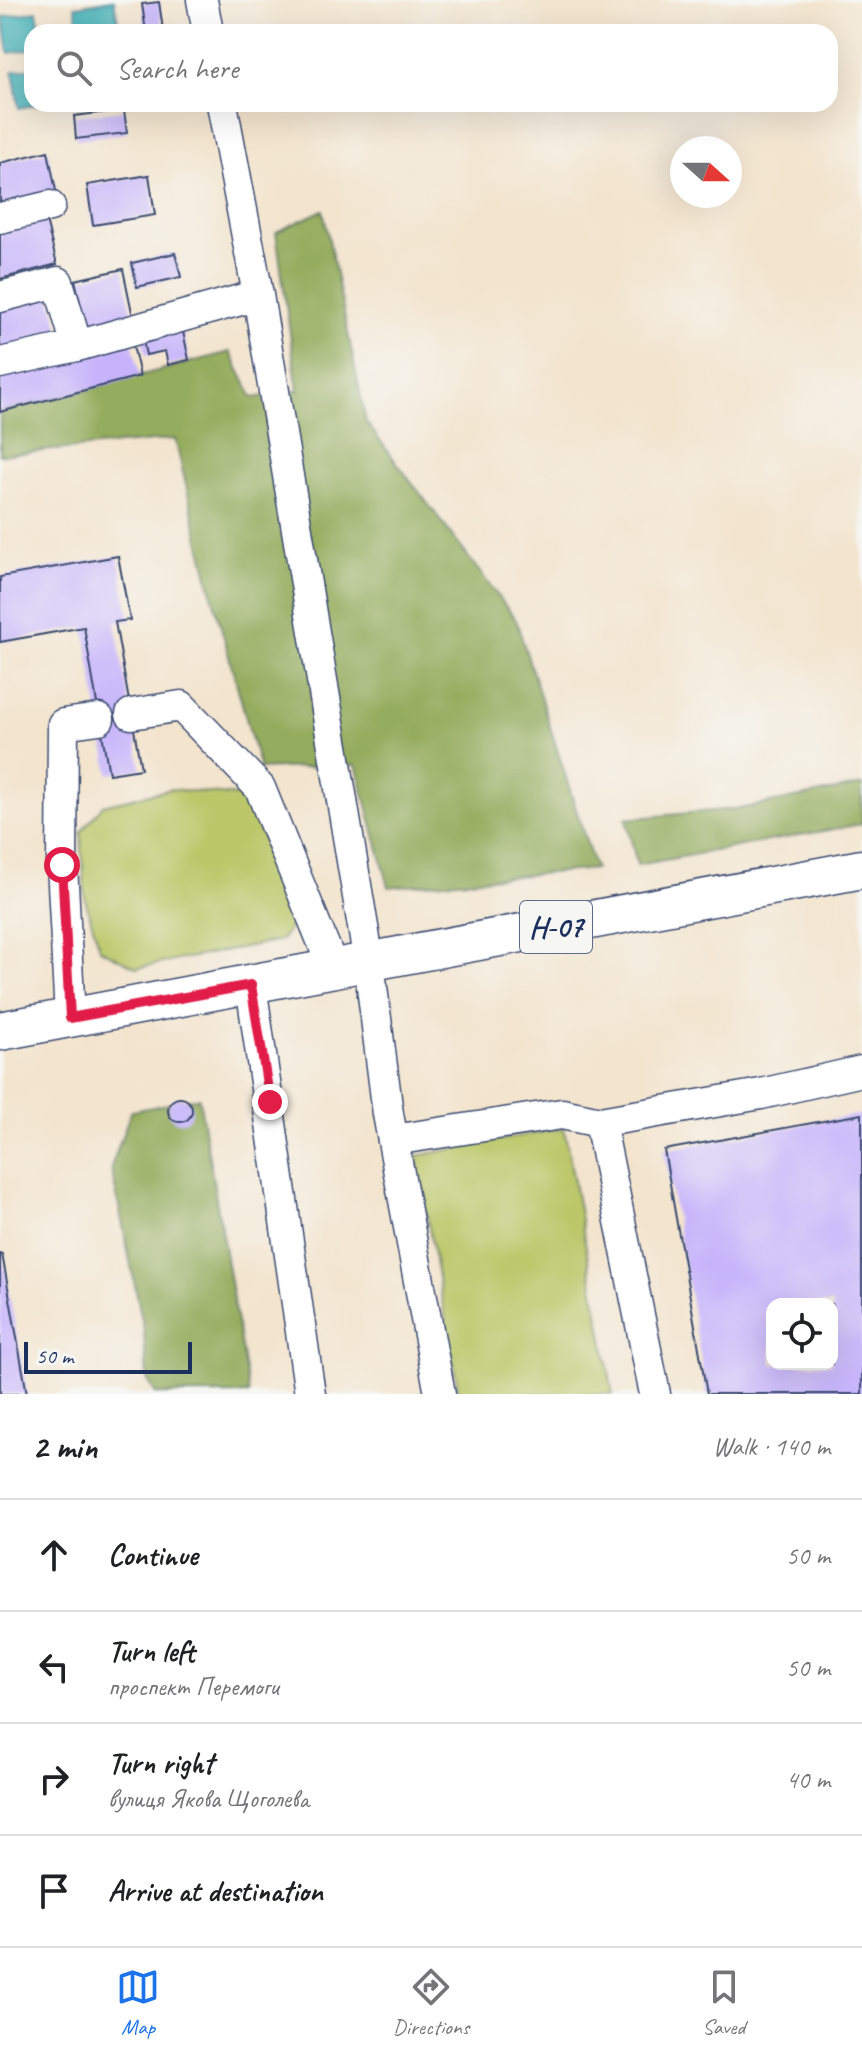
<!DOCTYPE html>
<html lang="en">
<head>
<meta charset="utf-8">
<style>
	:root { --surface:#fff; --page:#f2f2f2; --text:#202124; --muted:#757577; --line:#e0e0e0; --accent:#1a73e8 }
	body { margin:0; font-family:Caveat,sans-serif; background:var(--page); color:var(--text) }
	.controls { position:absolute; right:24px; bottom:24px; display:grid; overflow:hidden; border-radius:16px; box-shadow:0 8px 32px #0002 }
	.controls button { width:72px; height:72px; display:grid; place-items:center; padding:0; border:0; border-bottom:2px solid var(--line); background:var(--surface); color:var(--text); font:40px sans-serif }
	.compass { position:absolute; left:670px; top:136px; width:72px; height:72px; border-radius:50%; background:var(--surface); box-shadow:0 8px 32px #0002; rotate:111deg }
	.scale { position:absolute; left:24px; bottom:20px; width:168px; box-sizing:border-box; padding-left:8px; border:4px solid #1b2f5e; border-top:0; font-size:22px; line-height:28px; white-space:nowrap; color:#1b2f5e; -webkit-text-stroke:6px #f6f6f2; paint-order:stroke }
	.stop { position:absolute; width:24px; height:24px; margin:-18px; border:6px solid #e11d48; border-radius:50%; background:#fff }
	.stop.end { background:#e11d48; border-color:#fff; box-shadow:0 2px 8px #0008 }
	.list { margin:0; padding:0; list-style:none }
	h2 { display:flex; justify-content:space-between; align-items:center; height:104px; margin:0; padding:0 32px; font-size:34px }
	h2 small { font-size:26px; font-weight:400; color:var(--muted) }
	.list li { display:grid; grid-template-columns:52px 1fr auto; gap:24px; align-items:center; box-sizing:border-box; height:112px; padding:0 32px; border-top:2px solid var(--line) }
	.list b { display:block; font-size:30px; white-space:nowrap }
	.list p { margin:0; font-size:26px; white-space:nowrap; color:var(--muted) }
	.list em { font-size:26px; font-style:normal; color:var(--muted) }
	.icon { flex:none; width:44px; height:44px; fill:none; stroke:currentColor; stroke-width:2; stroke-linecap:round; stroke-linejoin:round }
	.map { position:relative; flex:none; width:862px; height:1394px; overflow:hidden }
	.search { position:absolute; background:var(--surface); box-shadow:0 8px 32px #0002; left:24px; right:24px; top:24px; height:88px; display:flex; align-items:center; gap:20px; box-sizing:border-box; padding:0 28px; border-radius:24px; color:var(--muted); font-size:30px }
	.sheet { height:552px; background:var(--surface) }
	nav { display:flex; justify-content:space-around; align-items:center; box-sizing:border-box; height:112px; border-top:2px solid var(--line); background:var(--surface); font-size:22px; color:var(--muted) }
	nav a { display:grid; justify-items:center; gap:4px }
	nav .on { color:var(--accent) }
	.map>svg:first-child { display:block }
	.green { fill:#bbc769; stroke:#6b7b64; stroke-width:2 }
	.forest { fill:#94ac5d; stroke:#586e5e; stroke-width:2 }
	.water { fill:#3caeb4; stroke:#2c6e89; stroke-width:2 }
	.building { fill:#c6b3fb; fill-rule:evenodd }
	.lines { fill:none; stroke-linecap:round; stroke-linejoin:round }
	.minor-casing { stroke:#3b4a6f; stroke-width:33 }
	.major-casing { stroke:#3b4a6f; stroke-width:41 }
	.minor { stroke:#fff; stroke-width:30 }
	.major { stroke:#fff; stroke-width:38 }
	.route { stroke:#e11d48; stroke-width:10 }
	.labels { text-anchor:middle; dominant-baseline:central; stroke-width:7; stroke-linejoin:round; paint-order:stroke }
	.shield { fill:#f6f6f2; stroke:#5d6b8a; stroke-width:2 }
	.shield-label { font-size:30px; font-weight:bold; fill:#1b2f5e }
</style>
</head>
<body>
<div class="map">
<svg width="862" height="1394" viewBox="0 0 862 1394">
	<rect width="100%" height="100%" fill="#f6f6f2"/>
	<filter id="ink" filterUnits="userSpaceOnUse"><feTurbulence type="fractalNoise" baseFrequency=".0125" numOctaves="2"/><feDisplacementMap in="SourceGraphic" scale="16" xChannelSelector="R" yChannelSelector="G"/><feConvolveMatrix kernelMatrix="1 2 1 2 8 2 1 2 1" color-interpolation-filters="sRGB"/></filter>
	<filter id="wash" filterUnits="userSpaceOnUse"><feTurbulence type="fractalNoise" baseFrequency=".006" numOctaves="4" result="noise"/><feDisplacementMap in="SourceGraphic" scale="32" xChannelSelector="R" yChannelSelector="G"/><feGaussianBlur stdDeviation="1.8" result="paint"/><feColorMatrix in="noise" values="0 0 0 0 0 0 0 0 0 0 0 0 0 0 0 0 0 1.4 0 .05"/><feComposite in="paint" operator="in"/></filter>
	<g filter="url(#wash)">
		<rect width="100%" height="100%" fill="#f3e4cd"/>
		<path class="green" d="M171 789 247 797 295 921 281 940 137 968 100 949 85 899 81 832 103 805Z
			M564 1128 613 1394H459L416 1156Z"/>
		<path class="forest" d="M323 210 366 422 516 620 595 869 389 887 356 765 260 769 213 598 175 439 0 455V412L230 352 253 398 298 391 276 232Z
			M862 785V824L637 865 626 819 744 808Z
			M199 1098 249 1394H156L147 1379 144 1330 111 1167 131 1111Z"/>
		<path class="water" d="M114 0 120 32H80L75 6Z
			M37 11 41 32H32V49L9 53 3 17Z
			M32 68V104H40L19 108 13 71Z"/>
		<g id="blocks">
			<path class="building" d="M159 2 163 30 146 32 142 4Z
				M124 110 127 133 76 139 74 116Z
				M48 151 56 191 0 205V163Z
				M149 175 155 215 93 225 87 185Z
				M46 221 57 264 0 279V233Z
				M175 253 181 277 137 287 132 263Z
				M123 269 133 317 86 328 75 280Z
				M50 295 61 335 0 351V309Z
				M182 327 189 360 168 365 165 351 146 355 142 336Z
				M132 341 140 376 0 412V375Z
				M118 556 130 620 115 622 141 769 109 774 84 627 0 642V577Z
				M168 1110a12 12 0 1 1 24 0a12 12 0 1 1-24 0Z
				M862 1114V1394H707L664 1150ZM772 1304H832V1364H772Z
				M0 1254H2L27 1394H0Z"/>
		</g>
	</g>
	<g filter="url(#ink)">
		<use href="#blocks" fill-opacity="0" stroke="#3b4a6f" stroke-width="2"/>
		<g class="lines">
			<defs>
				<path id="minor" d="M202 0 208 32
					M222 104 258 295 369 963 388 1114 440 1394
					M0 218 50 206
					M0 297 58 282 77 346
					M0 363 77 346 258 295
					M131 714 181 706 260 788 334 970
					M251 985 310 1394
					M70 1018 62 865 63 724 99 719
					M600 1122 655 1394
					M393 1140 562 1114 600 1122 761 1094 862 1071"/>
				<path id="major" d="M0 1031 862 869"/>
			</defs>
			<use href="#minor" class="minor-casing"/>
			<use href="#major" class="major-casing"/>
			<use href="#minor" class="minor"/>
			<use href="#major" class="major"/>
		</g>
	</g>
	<g class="lines" filter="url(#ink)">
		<path class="route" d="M62 865 70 1018 251 985 270 1102"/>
	</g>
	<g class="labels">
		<rect class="shield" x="520" y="901" width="72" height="52" rx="6"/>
		<g class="shield-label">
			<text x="556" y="927">Н-07</text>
		</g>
	</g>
</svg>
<div class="controls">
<button><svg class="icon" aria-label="locate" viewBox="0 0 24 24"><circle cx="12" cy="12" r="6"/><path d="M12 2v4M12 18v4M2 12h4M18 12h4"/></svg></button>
</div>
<svg class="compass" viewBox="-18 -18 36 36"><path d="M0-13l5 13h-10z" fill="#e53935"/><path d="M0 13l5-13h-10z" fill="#757577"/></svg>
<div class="scale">50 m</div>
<div class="stop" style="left:62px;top:865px"></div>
<div class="stop end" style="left:270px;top:1102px"></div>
<div class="search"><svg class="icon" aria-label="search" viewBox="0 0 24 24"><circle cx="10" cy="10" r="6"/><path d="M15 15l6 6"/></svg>Search here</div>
</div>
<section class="sheet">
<h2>2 min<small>Walk · 140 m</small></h2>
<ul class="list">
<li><svg class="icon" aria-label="ahead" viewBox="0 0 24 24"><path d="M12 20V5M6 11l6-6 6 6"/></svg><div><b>Continue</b></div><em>50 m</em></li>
<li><svg class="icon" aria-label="left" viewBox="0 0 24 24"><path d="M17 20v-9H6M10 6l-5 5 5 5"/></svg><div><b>Turn left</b><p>проспект Перемоги</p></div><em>50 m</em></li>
<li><svg class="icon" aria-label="right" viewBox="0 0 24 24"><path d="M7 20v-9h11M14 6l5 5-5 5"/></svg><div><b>Turn right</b><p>вулиця Якова Щоголева</p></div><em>40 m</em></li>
<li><svg class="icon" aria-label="arrive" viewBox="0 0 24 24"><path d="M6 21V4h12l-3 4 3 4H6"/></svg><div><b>Arrive at destination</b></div></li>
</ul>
</section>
<nav>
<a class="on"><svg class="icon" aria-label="map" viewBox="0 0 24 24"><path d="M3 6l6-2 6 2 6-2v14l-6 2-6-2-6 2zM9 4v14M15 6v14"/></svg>Map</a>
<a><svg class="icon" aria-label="directions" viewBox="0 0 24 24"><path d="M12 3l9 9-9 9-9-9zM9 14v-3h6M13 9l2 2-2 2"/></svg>Directions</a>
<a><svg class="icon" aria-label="saved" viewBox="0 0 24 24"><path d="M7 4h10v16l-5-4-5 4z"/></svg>Saved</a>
</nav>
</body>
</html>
